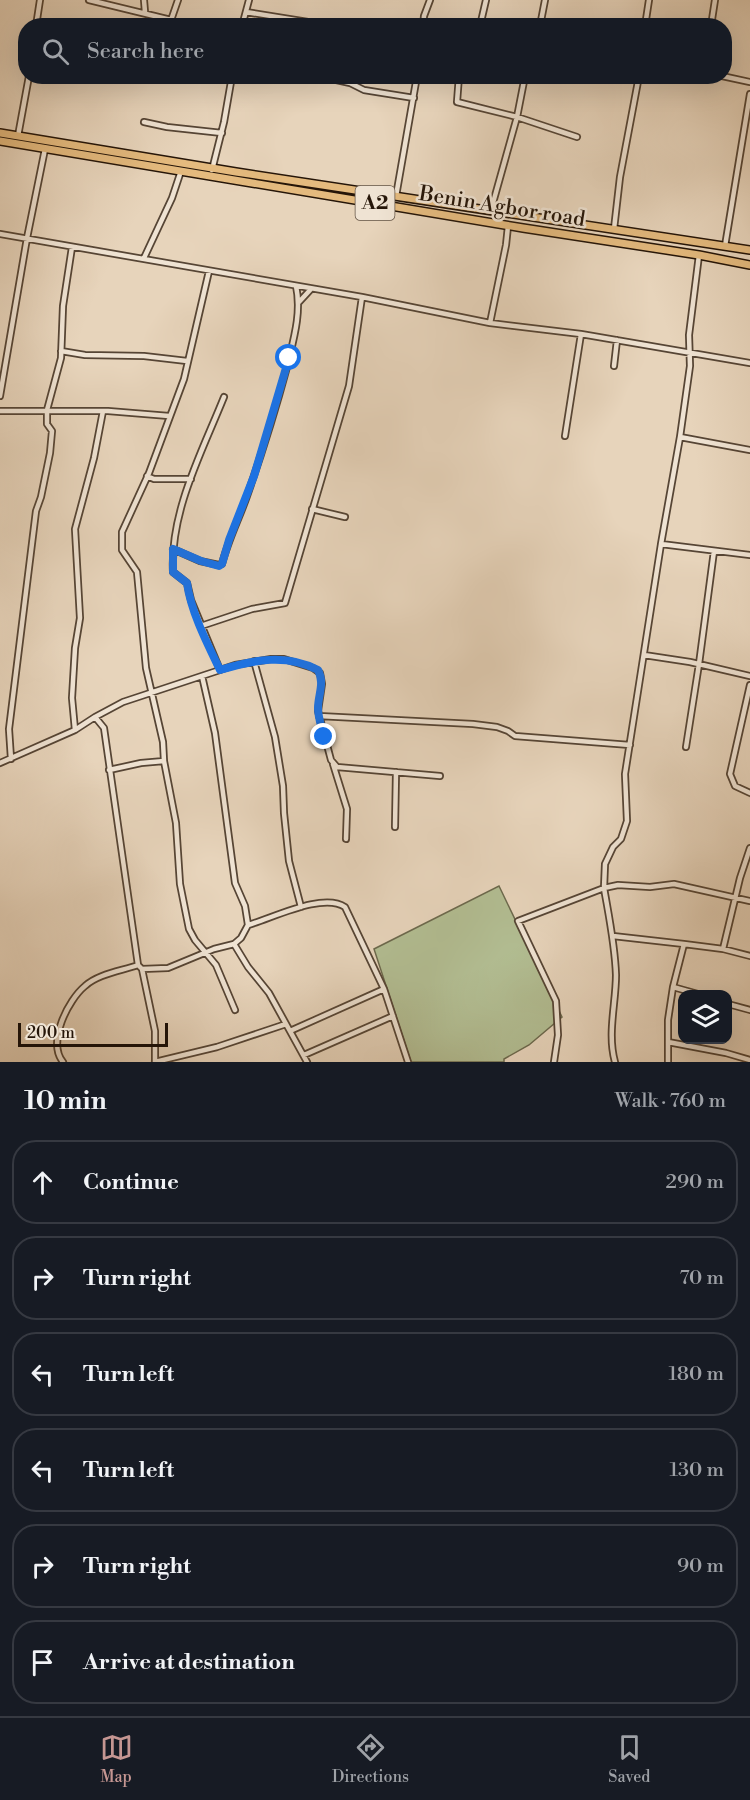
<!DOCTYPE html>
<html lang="en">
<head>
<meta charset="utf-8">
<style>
	:root { --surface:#171b24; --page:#20242c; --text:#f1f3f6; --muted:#9ea1a6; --line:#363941; --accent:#c59692 }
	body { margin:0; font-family:"Libre Bodoni",serif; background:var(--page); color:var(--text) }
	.controls { position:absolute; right:18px; bottom:18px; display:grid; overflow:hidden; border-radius:12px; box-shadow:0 6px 24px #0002 }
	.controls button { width:54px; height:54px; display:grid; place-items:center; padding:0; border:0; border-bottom:2px solid var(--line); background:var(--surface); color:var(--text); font:30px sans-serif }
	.scale { position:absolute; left:18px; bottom:15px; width:150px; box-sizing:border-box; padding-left:6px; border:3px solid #251508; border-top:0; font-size:16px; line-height:21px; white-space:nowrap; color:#251508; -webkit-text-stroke:4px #efe3d3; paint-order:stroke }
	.stop { position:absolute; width:18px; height:18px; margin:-14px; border:4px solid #1a73e8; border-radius:50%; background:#fff }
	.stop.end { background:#1a73e8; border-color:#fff; box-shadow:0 2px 6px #0008 }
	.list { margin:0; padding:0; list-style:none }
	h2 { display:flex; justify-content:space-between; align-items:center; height:78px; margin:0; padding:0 24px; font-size:26px }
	h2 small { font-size:20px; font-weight:400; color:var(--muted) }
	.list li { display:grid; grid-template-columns:39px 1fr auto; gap:18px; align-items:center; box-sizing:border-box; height:84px; margin:0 12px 12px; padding:0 12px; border:2px solid var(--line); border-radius:24px }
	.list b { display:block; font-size:22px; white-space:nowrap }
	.list em { font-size:20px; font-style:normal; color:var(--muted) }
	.icon { flex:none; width:33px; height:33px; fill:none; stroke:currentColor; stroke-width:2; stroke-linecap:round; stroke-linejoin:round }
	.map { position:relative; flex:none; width:750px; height:1062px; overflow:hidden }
	.search { position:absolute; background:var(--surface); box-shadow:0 6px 24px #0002; left:18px; right:18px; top:18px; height:66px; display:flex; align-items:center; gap:15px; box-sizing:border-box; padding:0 21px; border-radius:24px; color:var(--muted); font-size:22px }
	.sheet { height:654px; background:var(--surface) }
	nav { display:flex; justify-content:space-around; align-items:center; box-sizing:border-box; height:84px; border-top:2px solid var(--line); background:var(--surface); font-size:16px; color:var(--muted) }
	nav a { display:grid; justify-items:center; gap:3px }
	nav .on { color:var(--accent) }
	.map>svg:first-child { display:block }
	.green { fill:#b2bd92; stroke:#6c694d; stroke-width:1.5 }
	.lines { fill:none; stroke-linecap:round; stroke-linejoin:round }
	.minor-casing { stroke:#564535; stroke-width:8 }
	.trunk-casing { stroke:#251508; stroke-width:10 }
	.minor { stroke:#efe3d3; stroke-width:4.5 }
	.trunk { stroke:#e4ba7e; stroke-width:7 }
	.route { stroke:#1a73e8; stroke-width:8 }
	.labels { text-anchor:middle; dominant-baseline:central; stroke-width:5; stroke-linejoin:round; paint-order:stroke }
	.shield { fill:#efe3d3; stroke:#625345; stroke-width:1.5 }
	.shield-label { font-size:20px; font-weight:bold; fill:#251508 }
	.street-label { font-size:21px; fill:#251508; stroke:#efe3d3 }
</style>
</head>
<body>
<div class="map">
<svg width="750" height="1062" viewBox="0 0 750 1062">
	<rect width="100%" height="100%" fill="#e7d4bb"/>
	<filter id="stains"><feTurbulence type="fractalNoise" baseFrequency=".00333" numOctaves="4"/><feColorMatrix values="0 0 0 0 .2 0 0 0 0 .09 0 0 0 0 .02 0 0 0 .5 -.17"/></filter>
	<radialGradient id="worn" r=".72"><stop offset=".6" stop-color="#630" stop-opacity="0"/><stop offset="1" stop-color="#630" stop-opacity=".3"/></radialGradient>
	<path class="green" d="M499 886 562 1017 529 1045 504 1059V1062H411L374 949Z"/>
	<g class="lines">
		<defs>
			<path id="minor" d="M89 0 171 20
				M144 0 145 12
				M246 12 333 26
				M667 22 679 26
				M170 24 182 26
				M36 26 40 0
				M169 26 178 0
				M242 26 249 0
				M423 26 424 16 430 0
				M480 26 486 0
				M540 26 545 0
				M645 26 649 0
				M711 26 715 0
				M318 76 350 83 364 90 414 98
				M459 76 457 102 517 117 577 137
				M722 76 750 82
				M144 122 167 127 222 133
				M18 136 29 76
				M212 170 224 122 232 76
				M396 196 417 76
				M491 210 517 117 525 76
				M614 229 620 177 639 76
				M0 234 362 297 490 323 581 334 750 363
				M725 246 750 94
				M699 255 689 335 690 366 680 437 750 450
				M144 258 172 198 181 171
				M299 302 311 289
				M490 323 506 245 508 226
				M61 351 85 355 144 356 187 361
				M614 366 617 340
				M0 396 27 238 45 149
				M0 411H108L169 416
				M565 436 581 334
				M680 437 661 544 750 555
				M147 476 154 479H191
				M312 509 345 517
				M173 549 200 561 219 565 222 564C228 541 238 521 246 499 261 456 275 412 287 367 293 341 302 313 296 286
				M201 626 252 609 285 603 349 386 362 297
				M644 655 690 662 750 676
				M254 661 275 737 283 786 284 813 289 861 301 907
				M220 670 191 600 187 583 173 572C170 511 202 452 224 397
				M202 676 215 733 235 883 245 906 248 925
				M750 685 730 774 735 786 750 793
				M319 716 473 724 497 727 508 731 515 736 630 745
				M95 717 123 702 235 665 271 659H284L313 668 320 673 322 684 318 711 331 760 337 767 440 776
				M75 730 72 698 75 648 80 618 75 529 94 458 103 411
				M686 747 699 664 714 551
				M11 759 9 729 36 511 41 497 50 453 52 431 47 424V410L61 358 63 306 72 247
				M164 761 176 823 180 884 189 929 195 940 216 965 235 1010
				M0 763 75 730 95 717 104 728 138 965
				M333 764 347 809 346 839
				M109 770 141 763 164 761 163 742 146 668 137 572 122 550V532L149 473 184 379 209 271
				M395 827 396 772
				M613 936 684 944
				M234 944 248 967 269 993 307 1062
				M723 949 740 878 750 848
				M142 969 155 1031V1062
				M698 994 673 987 684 944 723 949 750 956
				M728 1004 750 1010
				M290 1031 384 989
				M668 1042 726 1053 750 1060
				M304 1055 393 1016
				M63 1062C47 1042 68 1000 85 986 98 974 121 971 138 965L142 969 168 968 214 949 234 944 241 938 248 925C273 918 323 892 345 907L384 989 408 1062
				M155 1062 217 1047 286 1024
				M554 1062 558 1035 556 1001 518 921 604 888 605 864 613 847 621 839 627 821 625 774 661 544
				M615 1062C607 1034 616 1003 616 975 615 945 609 917 604 888L618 885 650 887 674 884 750 901
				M668 1062V1020L673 987"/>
			<path id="trunk" d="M0 133 236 172 750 250
				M0 141 523 228 699 255 750 265"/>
		</defs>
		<use href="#minor" class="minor-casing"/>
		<use href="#trunk" class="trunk-casing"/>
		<use href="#minor" class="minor"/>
		<use href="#trunk" class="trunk"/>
	</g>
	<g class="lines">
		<path class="route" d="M289 358 254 476 229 540 222 564 219 566 201 561 173 549V572L187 583C191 612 207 643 220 670 253 660 286 653 318 670 325 683 318 695 318 708 318 718 322 728 324 737"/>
	</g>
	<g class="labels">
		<rect class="shield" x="355.5" y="186" width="39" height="34" rx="4.5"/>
		<g class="shield-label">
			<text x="375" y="203">A2</text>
		</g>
		<g class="street-label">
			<text transform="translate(502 207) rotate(9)">Benin Agbor road</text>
		</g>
	</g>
	<rect width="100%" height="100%" filter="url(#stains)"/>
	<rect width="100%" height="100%" fill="url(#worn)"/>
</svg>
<div class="controls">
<button><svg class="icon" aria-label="layers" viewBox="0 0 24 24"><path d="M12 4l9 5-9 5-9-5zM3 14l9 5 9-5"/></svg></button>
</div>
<div class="scale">200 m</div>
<div class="stop" style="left:289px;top:358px"></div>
<div class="stop end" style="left:324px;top:737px"></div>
<div class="search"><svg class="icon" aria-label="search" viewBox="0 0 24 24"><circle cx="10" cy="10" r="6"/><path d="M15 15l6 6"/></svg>Search here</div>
</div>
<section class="sheet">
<h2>10 min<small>Walk · 760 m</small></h2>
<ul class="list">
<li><svg class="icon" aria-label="ahead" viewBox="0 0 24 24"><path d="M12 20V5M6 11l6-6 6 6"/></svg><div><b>Continue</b></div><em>290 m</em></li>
<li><svg class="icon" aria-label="right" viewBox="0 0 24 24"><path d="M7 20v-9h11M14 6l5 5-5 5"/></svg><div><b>Turn right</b></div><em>70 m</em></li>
<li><svg class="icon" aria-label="left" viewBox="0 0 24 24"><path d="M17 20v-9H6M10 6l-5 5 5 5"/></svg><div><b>Turn left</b></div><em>180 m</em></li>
<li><svg class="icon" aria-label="left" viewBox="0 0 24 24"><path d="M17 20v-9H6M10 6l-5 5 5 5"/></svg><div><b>Turn left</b></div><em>130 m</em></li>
<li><svg class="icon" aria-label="right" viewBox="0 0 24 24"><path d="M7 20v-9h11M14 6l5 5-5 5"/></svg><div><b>Turn right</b></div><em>90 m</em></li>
<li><svg class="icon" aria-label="arrive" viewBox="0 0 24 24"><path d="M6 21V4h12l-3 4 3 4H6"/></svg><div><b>Arrive at destination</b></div></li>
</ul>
</section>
<nav>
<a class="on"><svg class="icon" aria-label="map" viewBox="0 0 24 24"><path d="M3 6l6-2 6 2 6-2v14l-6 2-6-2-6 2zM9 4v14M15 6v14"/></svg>Map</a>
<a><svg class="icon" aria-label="directions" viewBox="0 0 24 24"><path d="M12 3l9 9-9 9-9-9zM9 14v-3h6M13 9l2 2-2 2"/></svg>Directions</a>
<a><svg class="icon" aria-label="saved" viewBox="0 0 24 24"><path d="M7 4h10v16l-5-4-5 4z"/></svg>Saved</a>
</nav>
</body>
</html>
